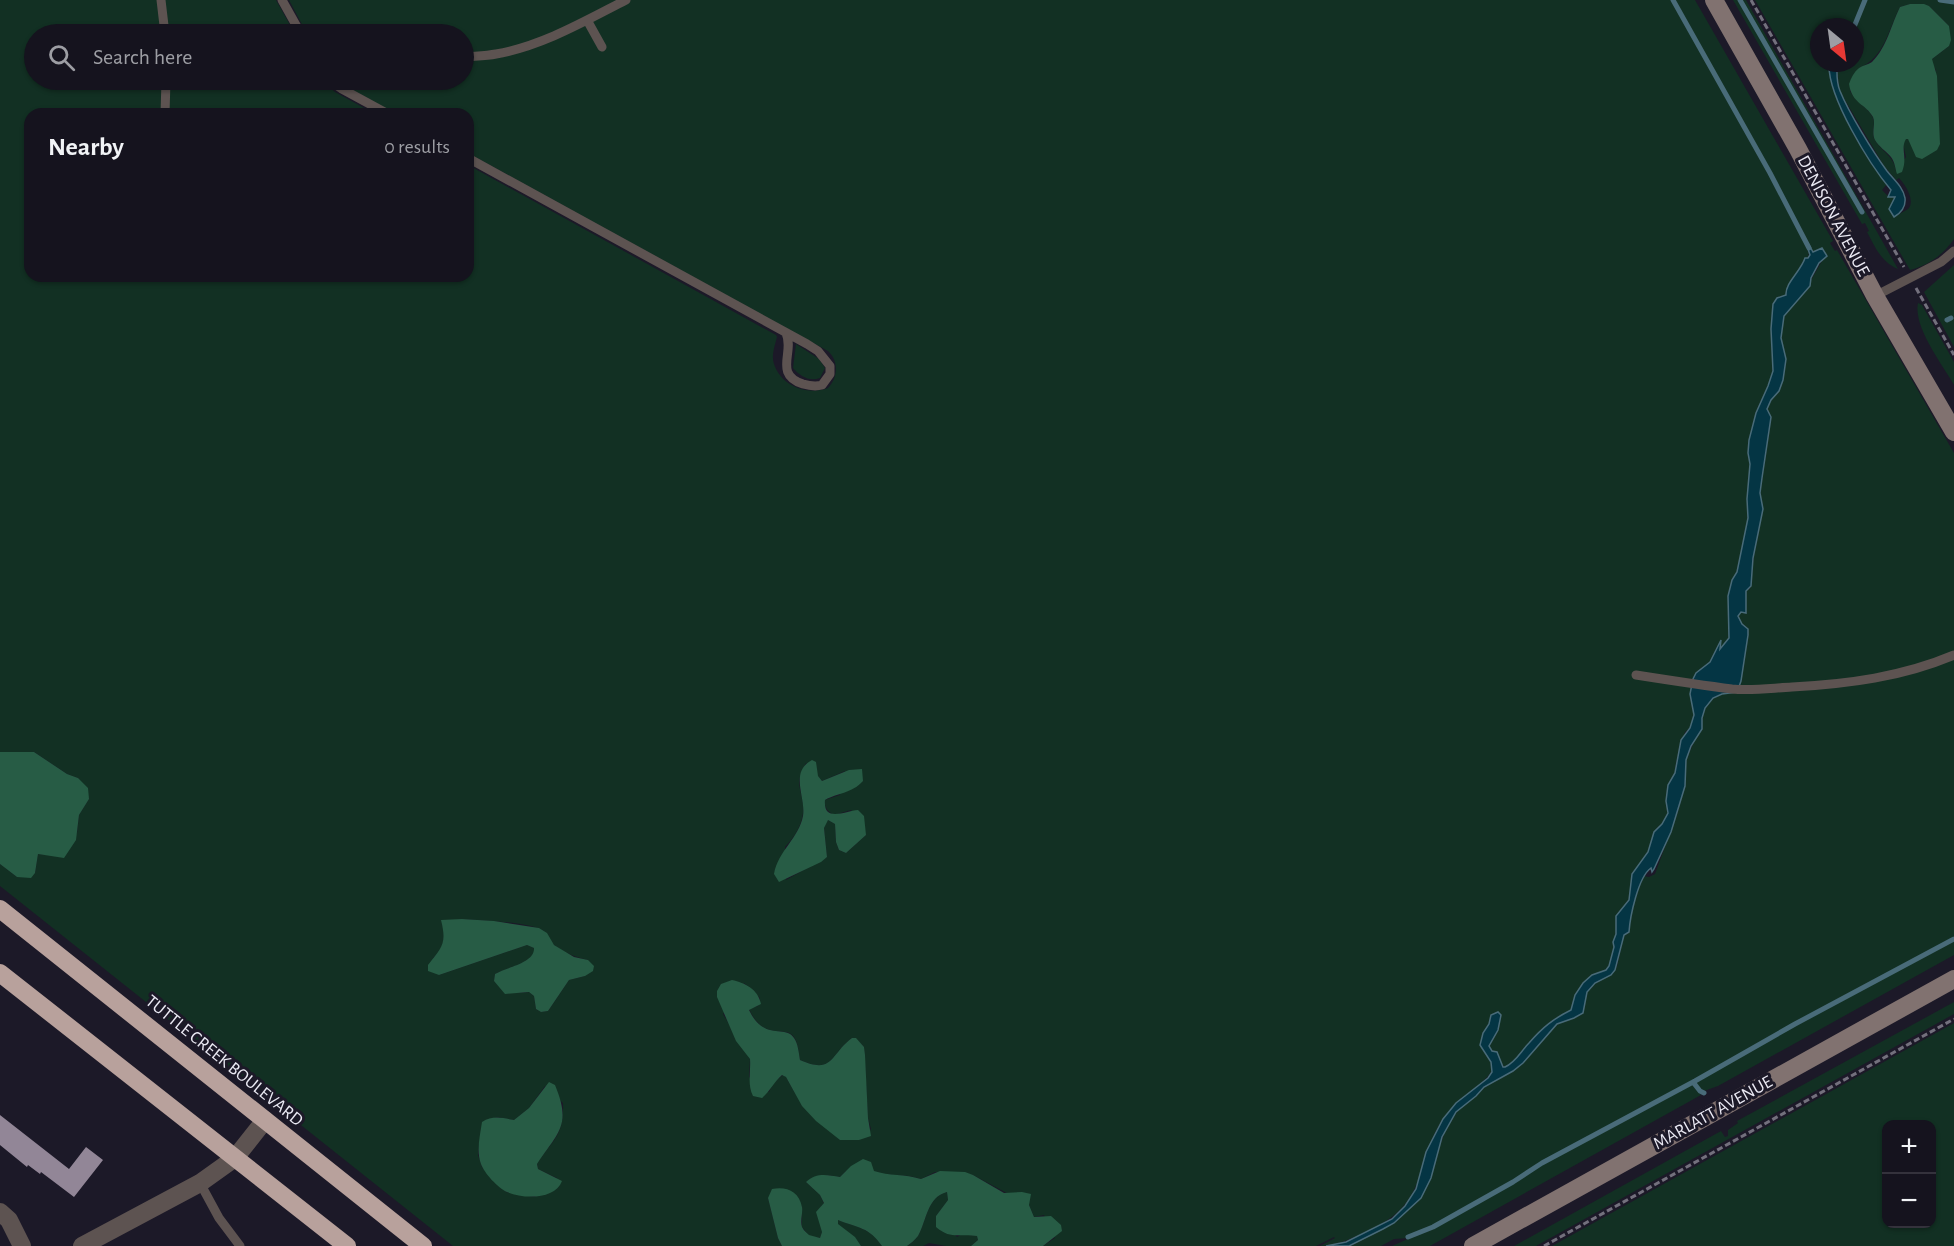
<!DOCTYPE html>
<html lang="en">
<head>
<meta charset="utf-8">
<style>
	:root { --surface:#15131e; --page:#1e1c27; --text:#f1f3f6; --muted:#9d9ea4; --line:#34323c }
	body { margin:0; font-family:"Alegreya Sans",sans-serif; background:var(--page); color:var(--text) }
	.controls { position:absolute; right:18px; bottom:18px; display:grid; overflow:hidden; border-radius:12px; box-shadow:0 2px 4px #0004 }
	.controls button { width:54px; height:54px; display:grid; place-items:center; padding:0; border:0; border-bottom:2px solid var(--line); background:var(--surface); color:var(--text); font:30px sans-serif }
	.compass { position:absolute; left:1810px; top:18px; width:54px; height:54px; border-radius:50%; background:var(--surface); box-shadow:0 2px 4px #0004; rotate:151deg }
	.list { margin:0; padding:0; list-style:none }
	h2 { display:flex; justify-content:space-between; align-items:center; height:78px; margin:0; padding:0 24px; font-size:26px }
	h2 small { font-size:20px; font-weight:400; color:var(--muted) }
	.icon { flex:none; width:33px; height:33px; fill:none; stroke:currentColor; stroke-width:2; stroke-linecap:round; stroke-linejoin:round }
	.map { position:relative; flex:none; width:1954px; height:1246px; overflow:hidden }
	.search { position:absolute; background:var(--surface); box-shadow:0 2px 4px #0004; left:24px; top:24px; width:450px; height:66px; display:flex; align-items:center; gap:15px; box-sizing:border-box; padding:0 21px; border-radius:33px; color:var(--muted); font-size:22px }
	.panel { position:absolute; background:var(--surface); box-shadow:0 2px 4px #0004; left:24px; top:108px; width:450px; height:174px; border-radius:18px }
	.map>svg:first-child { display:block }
	.green { fill:#123023; fill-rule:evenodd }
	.forest { fill:#275c45 }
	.water { fill:#043544; stroke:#496b79; stroke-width:1.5 }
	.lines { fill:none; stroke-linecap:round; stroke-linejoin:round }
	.stream { stroke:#496b79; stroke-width:5 }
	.building { fill:#928697 }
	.path { stroke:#73707d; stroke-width:3; stroke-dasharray:6 3; stroke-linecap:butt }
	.lane { stroke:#5d5351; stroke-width:9 }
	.street { stroke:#5d5351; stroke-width:18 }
	.secondary { stroke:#817270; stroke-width:18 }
	.highway { stroke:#b8a19c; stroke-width:18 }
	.labels { text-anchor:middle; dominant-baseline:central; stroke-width:6; stroke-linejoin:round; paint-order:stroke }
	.street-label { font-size:18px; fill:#ebeaf4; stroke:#1c1928 }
</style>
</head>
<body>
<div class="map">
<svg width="1954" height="1246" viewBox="0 0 1954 1246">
	<rect width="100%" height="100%" fill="#1c1928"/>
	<path class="green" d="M0 0H276L295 34H34V80H321L335 92 375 114H30V276H468V165L776 335 777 337C775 345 771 356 774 364 781 386 808 396 828 388 838 378 839 361 828 351L468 153V114H396L335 80H464V34H307L289 0H1695L1833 241 1830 243 1835 251 1837 250 1954 453V955L1718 1086 1704 1091 1696 1084 1694 1086 1701 1095 1430 1246H1392L1410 1238 1394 1239 1381 1246H1349L1383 1229 1421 1198 1447 1126 1460 1107 1476 1096 1484 1087 1513 1071 1523 1063 1557 1024 1574 1018 1583 1013 1587 992 1595 983 1611 975 1617 966 1624 935 1627 934 1631 912 1643 876 1649 877 1655 874 1678 811 1685 786 1686 760 1698 733 1705 708 1713 698 1722 694 1737 691 1741 681 1748 635V629L1742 624 1738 616 1741 611 1746 613V590L1750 589 1756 539 1763 509 1760 493 1762 478 1771 417 1767 409 1771 400 1779 391 1783 380 1786 359 1781 337 1784 316 1803 294 1823 259 1822 248 1813 252 1808 243C1807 251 1812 256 1804 261L1788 286 1786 295 1773 304 1771 329 1773 371 1768 386 1756 413 1749 440 1748 453 1750 464 1747 499 1748 518 1737 572 1732 581 1728 596 1729 638 1723 648H1719L1721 643 1716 649 1710 662 1696 673 1693 679 1690 694 1694 715 1690 728 1685 732 1676 763 1675 773 1668 785V813L1662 824 1656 829 1648 852 1632 874 1629 899 1616 920V934L1613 942 1614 947 1609 966 1607 969 1592 975 1575 995 1571 1010C1552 1019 1543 1027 1529 1043 1521 1051 1516 1062 1505 1068L1489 1046 1498 1030 1501 1015 1491 1014 1489 1024 1483 1033 1480 1045C1484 1052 1493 1060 1492 1069 1491 1079 1457 1100 1450 1110 1410 1158 1436 1200 1368 1231 1352 1238 1337 1246 1320 1246L1335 1238 1334 1237 1316 1246H1043L1055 1238 1044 1215 1034 1217 1029 1205 973 1175 958 1172H935L921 1179C907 1174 897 1176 884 1174 871 1172 859 1171 846 1171L840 1177 827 1175 806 1182 820 1195 824 1204 821 1206 822 1232 820 1238 809 1236 802 1227V1206L768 1198 778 1238 782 1246H453L0 886V864L17 877 35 873 38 854 48 855 77 833 79 815 89 799 78 778 67 774 34 752H0ZM806 763 822 781 845 771 840 795 825 800C824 807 827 811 834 815L851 810 866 835 846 853 839 850 836 842 835 824 828 820 826 821 824 828 827 857 786 880 785 847C796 836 805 820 803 804 800 784 795 784 806 763ZM462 919C486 921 515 921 538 928 547 931 548 939 554 945 562 952 578 958 588 960L585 976 569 980 548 1011 541 1012 536 1009 534 996 529 992C514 995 504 992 494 981L495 974C508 967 526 965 534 953V948L527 945 439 975 433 958C444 948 446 937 442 923ZM744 983 760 998 758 1006 749 1009C765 1043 784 1024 794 1037 798 1043 799 1054 800 1060 834 1075 830 1054 852 1038L856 1039 864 1047 868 1118 871 1129 859 1140H840L795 1093 786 1077 783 1075 773 1083 769 1092 749 1077 750 1059 723 1014ZM545 1086 563 1103C564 1135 554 1139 537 1163L538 1169 557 1178 535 1197 506 1192 482 1167 478 1155 479 1144 496 1117 514 1120 529 1108Z
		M1733 0H1746L1898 269C1881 262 1875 247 1867 232L1869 231 1865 223 1862 224Z
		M1755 0H1954V239C1943 255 1929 265 1910 270ZM1910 4 1929 6 1949 26V46L1932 59V64L1936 70 1912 145 1908 138H1906L1903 143 1906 157 1896 171C1894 156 1882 152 1875 140 1870 132 1877 123 1872 116 1867 107 1857 103 1850 91L1859 68C1885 57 1888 30 1900 7ZM1819 27H1855V63H1837L1839 90 1884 166 1896 180 1899 178C1905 184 1916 201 1908 209 1904 212 1898 214 1894 217L1890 209 1895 197H1889L1882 190 1887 184C1865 151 1831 103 1829 63H1819Z
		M1954 265V347L1924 292Z
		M1918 303 1922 305 1954 362V385C1942 364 1913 327 1918 303Z
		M796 344 819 359 825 368 820 378C809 382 800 376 793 368Z
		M1954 1002V1014L1536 1246H1514L1721 1131 1725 1137 1728 1136V1130L1738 1123 1737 1121Z
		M1954 1023V1246H1552ZM1886 1124H1932V1224H1886Z
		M947 1192 948 1200 936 1216 957 1237 962 1234 977 1236 978 1240 971 1246H946L929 1243 923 1246H907C911 1243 915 1240 918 1236 927 1220 927 1197 947 1192Z
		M838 1220C856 1227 871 1228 882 1246H861L837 1224Z"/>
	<path class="forest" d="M1910 4H1924L1929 6 1949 26 1951 40 1949 46 1932 59 1937 76 1940 144 1937 150 1922 159 1916 157 1908 139H1906C1900 149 1908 157 1902 172L1897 174C1895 168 1895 162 1891 157 1886 151 1879 147 1875 140 1871 132 1876 124 1873 117 1866 104 1852 104 1849 84 1851 78 1854 72 1859 68 1863 65 1868 65 1872 62 1887 47 1891 25 1900 7Z
		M0 752H34L67 774 78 778 88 788 89 799 79 815 76 840 64 858 38 854 35 873 31 878 17 877 0 864Z
		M812 760 816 762 818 776 822 781 849 770 862 769 863 781C851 794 839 792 825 800 823 823 845 811 858 810L864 816 866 835 846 853 839 850 836 842 835 824 828 820 824 828 827 857 821 862 779 882 774 874C778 851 799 838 803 816 806 797 789 772 812 760Z
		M462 919 494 921 539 928 547 933 554 945 574 957 588 960 594 966 593 971 585 976 569 980 548 1011 541 1012 536 1009 534 996 529 992 505 994 494 981 495 974C507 967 535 963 534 948L527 945 439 975 428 971V965C442 947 447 944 441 920Z
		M732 980C745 983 758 989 761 1004L749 1010C764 1042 785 1024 794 1038 798 1043 799 1054 800 1060 834 1075 830 1054 852 1038H856L864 1047 865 1055 868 1118 871 1136 859 1140H840L816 1121 802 1106 786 1077 782 1075C774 1082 770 1091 762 1098L753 1096C747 1084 751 1072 750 1059L736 1041 717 997V991L721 984Z
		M549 1082 555 1085C572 1126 558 1132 537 1164L538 1169 562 1181C555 1200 523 1199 507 1192 498 1188 484 1173 481 1164 476 1151 480 1136 482 1122 493 1115 502 1118 514 1120L529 1108Z
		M863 1159 871 1162 874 1171C889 1176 905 1174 921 1179L940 1171 965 1172 973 1175 1004 1193 1022 1192 1031 1194 1029 1205 1034 1217 1051 1216 1061 1225 1062 1231 1043 1246H971L978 1240 977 1236C959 1233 951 1240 936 1227V1216L948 1200 947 1192C927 1197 927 1220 918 1236 915 1240 911 1243 907 1246H882C869 1227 858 1228 838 1220V1224L855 1237 861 1246H782L778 1238 768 1198 772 1189C786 1186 799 1191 802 1207 803 1213 800 1221 802 1227 804 1231 807 1233 809 1235L820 1238 822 1232 816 1212 824 1203 820 1195 806 1182C816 1172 828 1175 840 1177L851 1166Z"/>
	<path class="water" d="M1829 63H1837C1837 72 1836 82 1840 91 1849 113 1873 152 1887 171 1894 180 1903 187 1905 198 1906 207 1901 213 1894 217L1889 209 1895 197H1888L1891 190C1870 165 1827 96 1829 63Z
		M1806 243H1808L1813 252 1822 248 1827 256 1819 263 1811 278 1810 286 1784 316 1781 338 1786 359 1783 380 1779 391 1771 400 1767 409 1771 417 1762 478 1760 493 1763 509 1753 558 1751 586 1746 591V613L1741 612 1738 616 1742 624 1748 629V635L1741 681 1737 692 1722 694 1713 698 1705 708 1702 718V729L1691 746 1686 760 1685 786 1671 832 1654 869 1652 872 1651 868C1638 877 1630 917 1629 932L1624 935 1615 970 1611 975 1595 983 1587 992 1583 1013 1574 1018 1557 1024 1523 1063 1513 1071 1484 1087 1476 1096 1456 1112 1442 1137 1431 1178 1421 1198 1394 1223 1383 1229 1349 1246H1326L1346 1242 1392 1219 1405 1206 1416 1189 1426 1152 1443 1119 1456 1103 1488 1078 1492 1072 1491 1062 1480 1045 1483 1033 1489 1024 1491 1015 1498 1012 1501 1015 1498 1030 1489 1046 1492 1051 1497 1052 1503 1067H1505C1516 1062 1521 1051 1529 1043 1543 1027 1553 1019 1571 1010L1575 995 1583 983 1592 975 1606 970 1609 966 1614 947 1613 942 1616 934V916L1629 900 1632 874 1648 852 1654 832 1662 824 1668 813 1666 801 1668 785 1675 773 1681 740 1690 728 1694 715 1690 694 1693 679 1696 673 1710 662 1721 640 1720 649 1729 638 1728 596 1732 580 1737 572 1748 518 1747 499 1750 464 1748 453 1749 440 1756 413 1768 386 1773 371 1771 329 1773 304 1777 298 1786 295C1785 283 1801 271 1805 258H1808L1810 255Z"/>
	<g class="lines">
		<path class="stream" d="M1673 0 1770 173 1809 248
			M1740 0 1862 212
			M1940 0 1954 2
			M1854 27 1865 0
			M1947 320 1951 318
			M1693 1082 1700 1091 1704 1093
			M1408 1237 1433 1227 1513 1182 1542 1163 1695 1081 1795 1024 1954 939"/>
	</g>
	<path class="building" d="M0 1115 69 1169 86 1147 103 1160 74 1197 41 1172 40 1174 28 1165 27 1167 0 1145Z"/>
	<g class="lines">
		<path class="path" d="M1751 0 1904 267
			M1916 288 1954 355
			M1544 1246 1954 1019"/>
		<path class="lane" d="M161 0 165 34
			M282 0 301 34
			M587 20 602 47
			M464 57C474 56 486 56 496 54 542 46 585 21 626 0
			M329 80 342 89 388 114
			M165 114 166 80
			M468 158 807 344 818 351 830 366V374L822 385C815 387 810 386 803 384 773 374 795 352 786 333
			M1875 296 1941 262 1954 251
			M1636 675C1668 680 1700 685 1732 689 1752 691 1772 688 1792 687 1848 684 1902 677 1954 655
			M200 1183 219 1218 240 1246"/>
		<path class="street" d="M0 1212 9 1220 22 1246
			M82 1246 200 1183 235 1158 265 1120"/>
		<path class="secondary" d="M1714 0 1798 149 1875 296 1954 432
			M1473 1246 1954 979"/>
		<path class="highway" d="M0 909 423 1246
			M0 973 347 1246"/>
	</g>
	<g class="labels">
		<g class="street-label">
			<text transform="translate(1833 216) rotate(62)">DENISON AVENUE</text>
			<text transform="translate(224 1061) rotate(39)">TUTTLE CREEK BOULEVARD</text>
			<text transform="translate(1713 1113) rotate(-29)">MARLATT AVENUE</text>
		</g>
	</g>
</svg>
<div class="controls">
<button>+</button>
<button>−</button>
</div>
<svg class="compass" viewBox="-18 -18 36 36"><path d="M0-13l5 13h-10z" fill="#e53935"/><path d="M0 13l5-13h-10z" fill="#9d9ea4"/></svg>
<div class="search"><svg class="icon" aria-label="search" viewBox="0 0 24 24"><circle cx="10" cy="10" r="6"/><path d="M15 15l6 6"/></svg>Search here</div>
<section class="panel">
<h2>Nearby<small>0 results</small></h2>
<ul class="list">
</ul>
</section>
</div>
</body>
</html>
